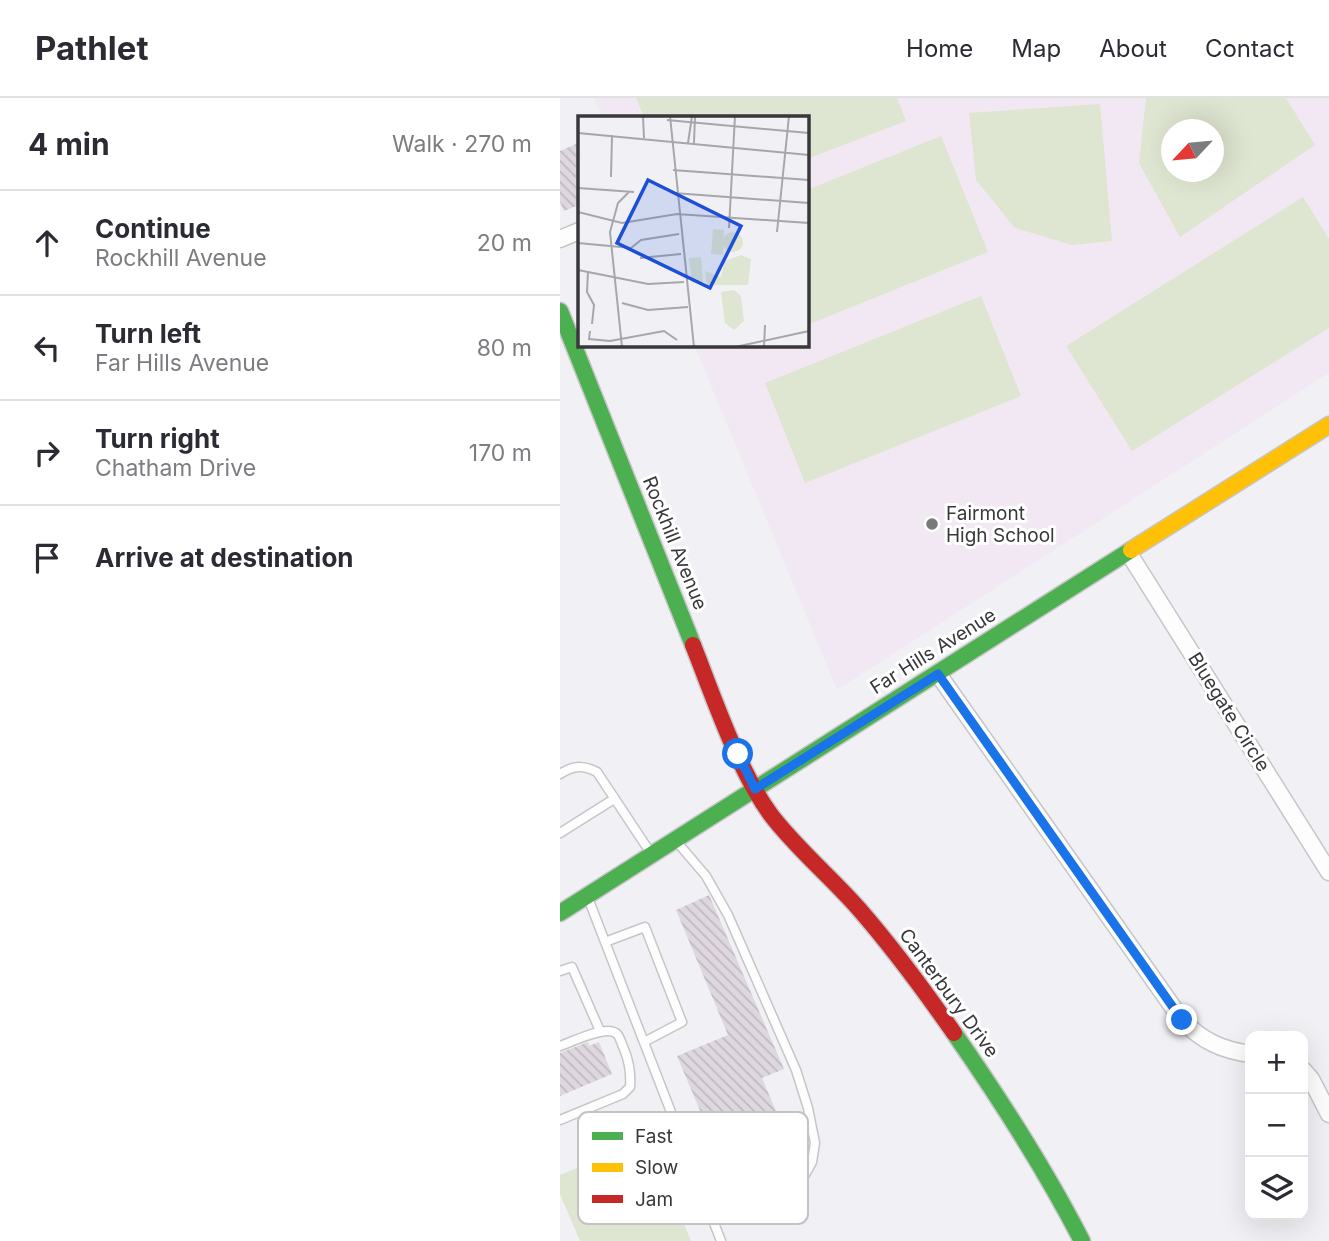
<!DOCTYPE html>
<html lang="en">
<head>
<meta charset="utf-8">
<style>
	:root { --surface:#fff; --page:#f2f2f3; --text:#2b2b33; --muted:#7c7c81; --line:#e1e1e2 }
	body { margin:0; font-family:Inter,sans-serif; background:var(--page); color:var(--text) }
	.controls { position:absolute; right:21px; bottom:21px; display:grid; overflow:hidden; border-radius:14px; box-shadow:0 7px 28px #0002 }
	.controls button { width:63px; height:63px; display:grid; place-items:center; padding:0; border:0; border-bottom:2px solid var(--line); background:var(--surface); color:var(--text); font:35px sans-serif }
	.compass { position:absolute; left:601px; top:21px; width:63px; height:63px; border-radius:50%; background:var(--surface); box-shadow:0 7px 28px #0002; rotate:244deg }
	.stop { position:absolute; width:21px; height:21px; margin:-16px; border:5px solid #1a73e8; border-radius:50%; background:#fff }
	.stop.end { background:#1a73e8; border-color:#fff; box-shadow:0 2px 7px #0008 }
	.list { margin:0; padding:0; list-style:none }
	h2 { display:flex; justify-content:space-between; align-items:center; height:91px; margin:0; padding:0 28px; font-size:30px }
	h2 small { font-size:23px; font-weight:400; color:var(--muted) }
	.list li { display:grid; grid-template-columns:46px 1fr auto; gap:21px; align-items:center; box-sizing:border-box; height:105px; padding:0 28px; border-top:2px solid var(--line) }
	.list b { display:block; font-size:26px; white-space:nowrap }
	.list p { margin:0; font-size:23px; white-space:nowrap; color:var(--muted) }
	.list em { font-size:23px; font-style:normal; color:var(--muted) }
	.icon { flex:none; width:38px; height:38px; fill:none; stroke:currentColor; stroke-width:2; stroke-linecap:round; stroke-linejoin:round }
	.map { position:relative; flex:none; width:769px; height:1143px; overflow:hidden }
	header { display:flex; align-items:center; gap:42px; box-sizing:border-box; height:98px; padding:0 35px; background:var(--surface); border-bottom:2px solid var(--line) }
	header strong { font-size:33px }
	nav { display:flex; gap:38px; margin-inline-start:auto; font-size:24px }
	main { display:flex }
	aside { flex:1; background:var(--surface) }
	.map>svg:first-child { display:block }
	.education { fill:#f2e8f3; fill-rule:evenodd }
	.grass { fill:#dee5d0; fill-rule:evenodd }
	.building { fill:url(#building-back-hatch) }
	.lines { fill:none; stroke-linecap:round; stroke-linejoin:round }
	.lane-casing { stroke:#c6c6c8; stroke-width:11 }
	.street-casing { stroke:#c6c6c8; stroke-width:19 }
	.fast-casing { stroke:#c6c6c8; stroke-width:19 }
	.slow-casing { stroke:#c6c6c8; stroke-width:19 }
	.jam-casing { stroke:#c6c6c8; stroke-width:19 }
	.lane { stroke:#fdfdfe; stroke-width:8 }
	.street { stroke:#fdfdfe; stroke-width:16 }
	.fast { stroke:#4caf50; stroke-width:16 }
	.slow { stroke:#ffc107; stroke-width:16 }
	.jam { stroke:#c62828; stroke-width:16 }
	.route { stroke:#1a73e8; stroke-width:9 }
	.poi-dot { fill:#79797c; stroke:#fff; stroke-width:2.5 }
	.labels { text-anchor:middle; dominant-baseline:central; stroke-width:6; stroke-linejoin:round; paint-order:stroke }
	.poi-label { font-size:19px; fill:#38383b; stroke:#fff; text-anchor:start }
	.street-label { font-size:19px; fill:#38383b; stroke:#fff }
	.inset-road { fill:none; stroke:#a7a7ab; stroke-width:2 }
	.view { fill:#1d4ed8; fill-opacity:0.15; stroke:#1d4ed8; stroke-width:3.5 }
	.inset-edge { fill:none; stroke:#38383b; stroke-width:3.5 }
	.key { fill:#fff; stroke:#c3c3c4; stroke-width:2 }
	.key-label { font-size:19px; fill:#38383b }
</style>
</head>
<body>
<header>
<strong>Pathlet</strong>
<nav><a>Home</a><a>Map</a><a>About</a><a>Contact</a></nav>
</header>
<main>
<aside>
<h2>4 min<small>Walk · 270 m</small></h2>
<ul class="list">
<li><svg class="icon" aria-label="ahead" viewBox="0 0 24 24"><path d="M12 20V5M6 11l6-6 6 6"/></svg><div><b>Continue</b><p>Rockhill Avenue</p></div><em>20 m</em></li>
<li><svg class="icon" aria-label="left" viewBox="0 0 24 24"><path d="M17 20v-9H6M10 6l-5 5 5 5"/></svg><div><b>Turn left</b><p>Far Hills Avenue</p></div><em>80 m</em></li>
<li><svg class="icon" aria-label="right" viewBox="0 0 24 24"><path d="M7 20v-9h11M14 6l5 5-5 5"/></svg><div><b>Turn right</b><p>Chatham Drive</p></div><em>170 m</em></li>
<li><svg class="icon" aria-label="arrive" viewBox="0 0 24 24"><path d="M6 21V4h12l-3 4 3 4H6"/></svg><div><b>Arrive at destination</b></div></li>
</ul>
</aside>
<div class="map">
<svg width="769" height="1143" viewBox="0 0 769 1143">
	<defs>
		<pattern id="building-back-hatch" width="6" height="6" patternUnits="userSpaceOnUse" patternTransform="scale(1.75)"><rect width="6" height="6" fill="#dfd7e0"/><path d="M-1 5l2 2M0 0l6 6M5-1l2 2" fill="none" stroke="#c0b9c1"/></pattern>
	</defs>
	<rect width="100%" height="100%" fill="#f1f1f5"/>
	<path class="education" d="M34 0H769V275L277 592 134 247H247V19H42ZM612 32H654V74H612Z"/>
	<path class="grass" d="M76 0H337L346 23 247 61V19H84Z
		M586 0H726L755 47 620 139 579 65ZM612 32H654V74H612Z
		M540 6 552 143 512 147 455 130 416 82 409 15Z
		M381 38 428 154 247 227V92Z
		M743 99 769 141V230L572 353 506 248Z
		M421 198 461 298 245 385 205 285Z
		M89 1040 131 1143H20L0 1096V1077Z"/>
	<path class="building" d="M16 46 19 53V107L4 113 0 104V53Z
		M149 797 224 971 202 980 234 1056 193 1073 198 1083 184 1089 168 1079 117 958 168 937 116 812Z
		M28 944 29 948 39 944 52 976 0 998V955Z"/>
	<g class="lines">
		<defs>
			<path id="lane" d="M0 676C14 667 23 667 37 674L90 754
				M0 735 54 701
				M117 744 146 778 168 817 236 972 248 1010 255 1045 252 1064 242 1082 229 1090 154 1123
				M28 800 161 1143
				M45 844 85 829 122 924 84 944
				M0 873 12 869 40 933
				M0 948C12 944 47 926 57 936 60 939 62 947 64 951 69 963 71 976 70 989L63 996 0 1022"/>
			<path id="street" d="M0 141 19 133
				M568 454 769 774
				M378 576 622 922C642 943 662 952 690 956
				M743 972 751 981 769 1016"/>
			<path id="fast" d="M0 213 133 547
				M0 815 571 452
				M394 935C440 1001 485 1071 522 1143"/>
			<path id="slow" d="M571 452 769 327"/>
			<path id="jam" d="M133 547C154 600 178 672 211 717 237 751 271 779 299 811 333 850 364 892 394 935"/>
		</defs>
		<use href="#lane" class="lane-casing"/>
		<use href="#street" class="street-casing"/>
		<use href="#fast" class="fast-casing"/>
		<use href="#slow" class="slow-casing"/>
		<use href="#jam" class="jam-casing"/>
		<use href="#lane" class="lane"/>
		<use href="#street" class="street"/>
		<use href="#fast" class="fast"/>
		<use href="#slow" class="slow"/>
		<use href="#jam" class="jam"/>
	</g>
	<g class="lines">
		<path class="route" d="M178 656 195 691 378 576 622 922"/>
	</g>
	<circle class="poi-dot" cx="372" cy="426" r="7"/>
	<g class="labels">
		<g class="poi-label">
			<text x="386" y="415">Fairmont<tspan x="386" dy="22">High School</tspan></text>
		</g>
		<g class="street-label">
			<text transform="translate(115 445) rotate(68)">Rockhill Avenue</text>
			<text transform="translate(373 553) rotate(-32)">Far Hills Avenue</text>
			<text transform="translate(669 614) rotate(58)">Bluegate Circle</text>
			<text transform="translate(389 895) rotate(54)">Canterbury Drive</text>
		</g>
	</g>
	<g transform="translate(18 18)">
		<rect width="231" height="231" fill="#f1f1f5"/>
		<path d="M135 113 146 114 145 139 133 138ZM145 126a10 10 0 1 1 20 0a10 10 0 1 1-20 0ZM163 139 173 143 170 169H129L127 155 143 161 147 145ZM123 141 125 166 114 167 111 142ZM156 174 163 180 166 205 156 214 147 207 143 176Z" fill="#dee5d0"/>
		<path class="inset-road" d="M65 0 66 22M92 0 116 231M89 4 231 17M0 17 231 39M110 27 114 0M116 27 117 0M95 54 231 64M33 61 34 19M0 72 56 76M96 77 231 87M0 96 44 107 99 98 231 107M151 112 157 0M199 116 211 0M0 127 53 132 63 124 101 118M62 142 103 138M0 154 70 168 106 166M10 155 9 176 16 189 14 208M44 187 70 194 110 191M12 215 11 223 32 225 86 215 99 224M44 231 32 116 40 87 51 76M157 231 231 215M186 231 187 209"/>
		<path class="view" d="M70 64 163 110 132 172 39 127Z"/>
		<rect width="231" height="231" class="inset-edge"/>
	</g>
	<rect x="18" y="1014" width="230" height="112" rx="10" class="key"/>
	<rect x="32" y="1034" width="31" height="8" fill="#4caf50"/>
	<rect x="32" y="1065" width="31" height="9" fill="#ffc107"/>
	<rect x="32" y="1097" width="31" height="8" fill="#c62828"/>
	<g class="key-label">
		<text x="75" y="1045">Fast</text>
		<text x="75" y="1076">Slow</text>
		<text x="75" y="1108">Jam</text>
	</g>
</svg>
<div class="controls">
<button>+</button>
<button>−</button>
<button><svg class="icon" aria-label="layers" viewBox="0 0 24 24"><path d="M12 4l9 5-9 5-9-5zM3 14l9 5 9-5"/></svg></button>
</div>
<svg class="compass" viewBox="-18 -18 36 36"><path d="M0-13l5 13h-10z" fill="#e53935"/><path d="M0 13l5-13h-10z" fill="#7c7c81"/></svg>
<div class="stop" style="left:178px;top:656px"></div>
<div class="stop end" style="left:622px;top:922px"></div>
</div>
</main>
</body>
</html>
